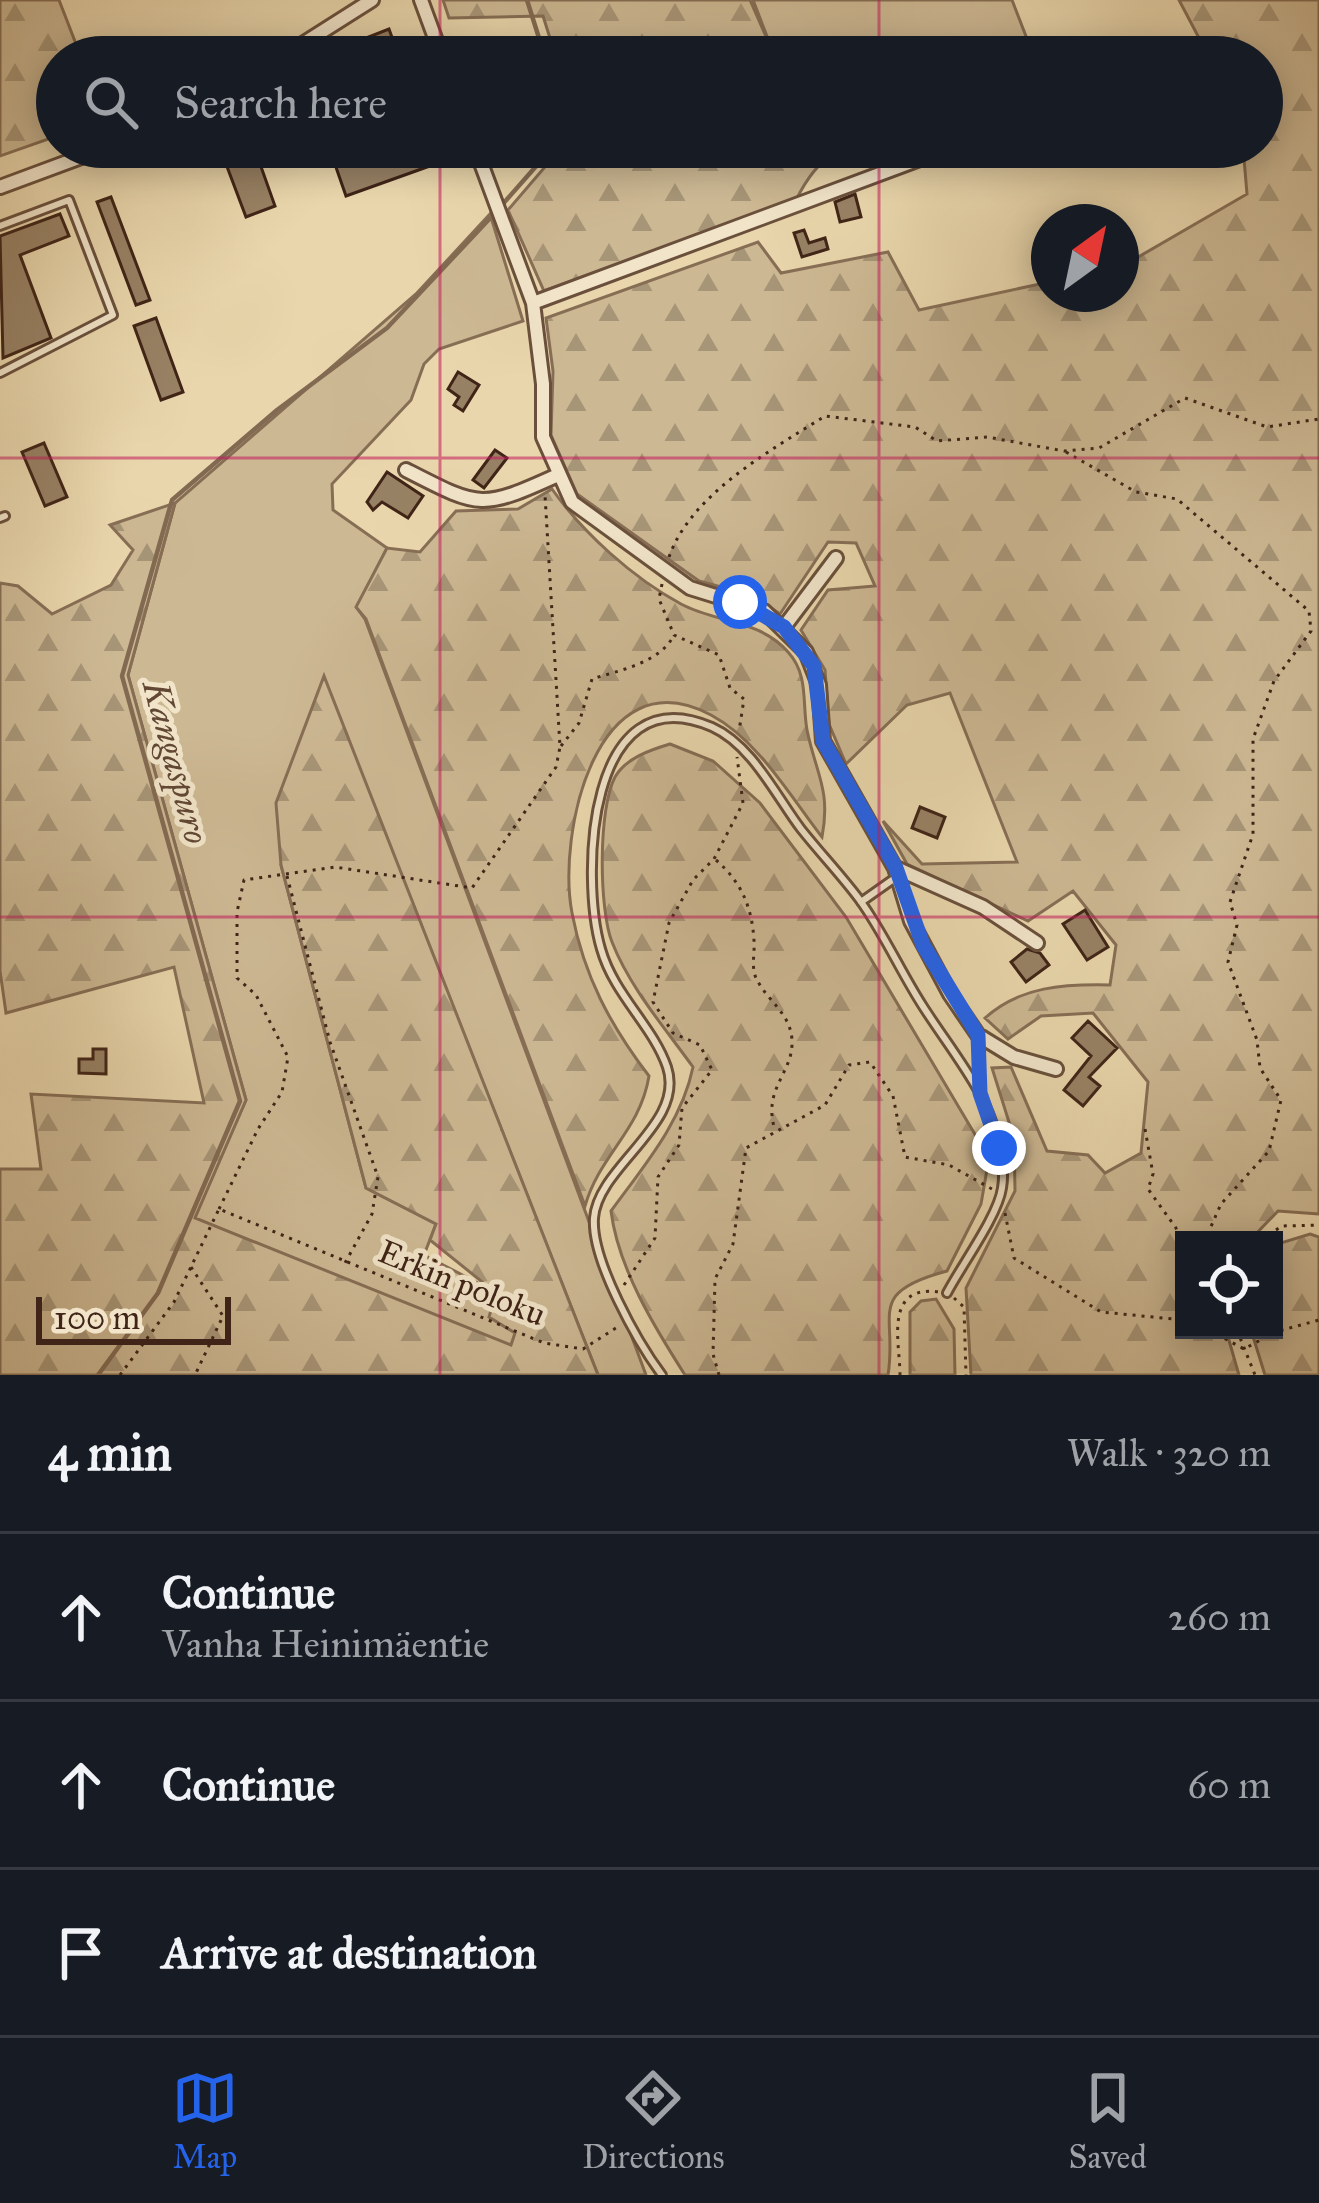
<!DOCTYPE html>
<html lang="en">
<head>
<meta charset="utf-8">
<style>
	:root { --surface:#171b24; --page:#242831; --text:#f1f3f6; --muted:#9ea1a6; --line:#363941; --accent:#2563eb }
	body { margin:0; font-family:"IM FELL Great Primer",serif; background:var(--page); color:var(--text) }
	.controls { position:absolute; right:36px; bottom:36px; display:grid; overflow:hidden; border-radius:0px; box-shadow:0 6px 30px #0003 }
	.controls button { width:108px; height:108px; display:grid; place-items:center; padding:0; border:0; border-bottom:3px solid var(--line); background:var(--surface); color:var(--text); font:60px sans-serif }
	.compass { position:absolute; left:1031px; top:204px; width:108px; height:108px; border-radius:50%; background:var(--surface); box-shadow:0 6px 30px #0003; rotate:33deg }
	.scale { position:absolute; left:36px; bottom:30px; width:195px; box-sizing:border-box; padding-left:12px; border:6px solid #3f2417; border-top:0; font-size:33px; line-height:42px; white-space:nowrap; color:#3f2417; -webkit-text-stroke:9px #f1e4c9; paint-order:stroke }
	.stop { position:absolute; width:36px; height:36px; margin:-27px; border:9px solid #2563eb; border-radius:50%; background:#fff }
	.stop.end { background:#2563eb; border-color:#fff; box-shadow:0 3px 12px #0008 }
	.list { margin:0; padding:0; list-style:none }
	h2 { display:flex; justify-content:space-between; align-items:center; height:156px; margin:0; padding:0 48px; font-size:51px }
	h2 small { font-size:39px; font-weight:400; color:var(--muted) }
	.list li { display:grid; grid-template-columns:78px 1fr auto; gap:36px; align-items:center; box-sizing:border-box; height:168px; padding:0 48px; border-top:3px solid var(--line) }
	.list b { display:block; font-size:45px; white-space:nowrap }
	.list p { margin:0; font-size:39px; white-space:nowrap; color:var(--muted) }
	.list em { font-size:39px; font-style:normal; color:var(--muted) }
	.icon { flex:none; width:66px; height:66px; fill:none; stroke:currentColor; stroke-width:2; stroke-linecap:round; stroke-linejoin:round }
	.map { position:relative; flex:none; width:1319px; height:1375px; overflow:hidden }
	.search { position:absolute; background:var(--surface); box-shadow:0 6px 30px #0003; left:36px; right:36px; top:36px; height:132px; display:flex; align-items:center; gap:30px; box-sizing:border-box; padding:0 42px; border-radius:66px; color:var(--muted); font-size:45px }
	.sheet { height:660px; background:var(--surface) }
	nav { display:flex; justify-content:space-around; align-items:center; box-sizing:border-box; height:168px; border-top:3px solid var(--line); background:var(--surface); font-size:33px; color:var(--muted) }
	nav a { display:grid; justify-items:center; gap:6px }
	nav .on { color:var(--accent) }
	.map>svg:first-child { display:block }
	.green { fill:#ccb893; stroke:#866e55; stroke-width:3 }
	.forest { fill:url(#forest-firs); stroke:#866e55; stroke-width:3 }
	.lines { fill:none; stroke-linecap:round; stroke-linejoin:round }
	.stream { stroke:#826a52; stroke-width:4.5 }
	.building { fill:#978164; stroke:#3f2417; stroke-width:3 }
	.lane-casing { stroke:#6a503c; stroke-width:12 }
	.street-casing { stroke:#6a503c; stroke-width:18 }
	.path { stroke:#3f2417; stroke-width:3; stroke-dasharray:3 6; stroke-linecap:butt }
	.lane { stroke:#f1e4c9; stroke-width:6 }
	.street { stroke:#f1e4c9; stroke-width:12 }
	.route { stroke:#2563eb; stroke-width:15 }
	.grid { fill:none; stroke:#c2185b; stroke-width:3; stroke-opacity:0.55 }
	.labels { text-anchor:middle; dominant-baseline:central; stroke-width:10; stroke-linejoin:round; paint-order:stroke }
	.street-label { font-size:33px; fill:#3f2417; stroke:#f1e4c9 }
	.water-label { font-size:36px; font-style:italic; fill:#614734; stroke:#f1e4c9 }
</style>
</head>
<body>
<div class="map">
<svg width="1319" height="1375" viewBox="0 0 1319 1375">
	<defs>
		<pattern id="forest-firs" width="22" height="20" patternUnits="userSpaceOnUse" patternTransform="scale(3)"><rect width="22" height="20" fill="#ccb893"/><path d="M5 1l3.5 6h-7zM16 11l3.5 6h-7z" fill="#a79577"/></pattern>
	</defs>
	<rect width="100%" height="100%" fill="#e9d6ac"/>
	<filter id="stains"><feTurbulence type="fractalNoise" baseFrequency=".00167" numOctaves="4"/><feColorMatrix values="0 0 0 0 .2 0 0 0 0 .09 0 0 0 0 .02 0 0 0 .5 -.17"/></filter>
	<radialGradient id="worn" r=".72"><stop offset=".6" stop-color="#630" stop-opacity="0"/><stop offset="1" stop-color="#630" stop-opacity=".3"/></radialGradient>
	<path class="green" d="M753 0H1012L1034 57H942L935 41 895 57H775Z
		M490 214 523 321 439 349 424 364 411 400 332 484 333 510 387 548 357 608 365 619 646 1375H598L324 678 281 865 366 1188 436 1224 424 1255 497 1293 516 1333 511 1346 194 1218 246 1100 128 675 175 503 416 294Z"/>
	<path class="forest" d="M0 0H59L81 57H57V136L0 156Z
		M443 0H750L775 57H556L543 16 449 18Z
		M1179 0H1319V1214L1278 1211 1250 1240H1184V1330H1226L1239 1375H971L966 1288 1015 1191 1014 1138 992 1068 1011 1067 1047 1151 1088 1155 1105 1173 1141 1153 1148 1082 1093 1013 1041 1016 1008 1039 985 1018C1020 986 1065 984 1110 985L1116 945 1073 891 1028 921 907 864 883 821 922 864 1017 862 950 693 907 705 846 764 829 724 825 670 801 630 828 590 875 586 856 543 828 542 780 614 754 596 699 581 577 494 551 435 553 371 546 318 758 242 781 273 888 252 919 310 1049 282V294H1121V267L1247 194 1243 147H1262V57H1209Z
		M562 147H937L890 165C847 128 816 160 796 200L544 291 508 210Z
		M552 489C583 533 633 578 681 604 716 623 759 619 788 652 809 675 802 703 807 730 816 774 831 790 822 837 790 796 758 740 711 715 596 654 557 834 572 913 584 976 610 1025 649 1076 640 1131 600 1154 585 1206L366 619 356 607 387 548 420 552 456 511 518 509Z
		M175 503 128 675 246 1100 195 1218 511 1345 515 1333 489 1317 496 1293 430 1240 436 1224 366 1188 281 865 276 803 324 676 598 1375H0V1169H41L31 1094 204 1103 174 967 6 1013 0 971V583L18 586 52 614 111 585 133 550 110 525Z
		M670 744 713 761 760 803 846 917 989 1158 981 1204 947 1271C864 1293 898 1315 888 1375H685C655 1328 618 1268 611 1211 643 1167 682 1122 693 1067 665 1028 630 988 612 942 599 909 598 809 615 777 626 758 650 750 670 744Z
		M1310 1234 1319 1237V1375H1265L1251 1330H1274V1245Z
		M936 1299 954 1329 955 1375H910V1312L921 1301Z"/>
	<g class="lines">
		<path class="stream" d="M527 0 545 57
			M501 206 553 147
			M98 1375 158 1293 240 1101 122 676 172 500 277 410 387 328 494 214"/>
	</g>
	<path class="building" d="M389 29 399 57H364L358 41Z
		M254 147 275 206 246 217 223 156Z
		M339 147H436L441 162 346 196 330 150Z
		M855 194 861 217 840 222 835 202Z
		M111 197 150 300 136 305 97 202Z
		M60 214 69 236 20 255 51 338 3 358 0 236Z
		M804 230 809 243 825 238 828 249 802 257 794 233Z
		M156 318 183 392 161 400 134 326Z
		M458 372 479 385 463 411 454 405 459 397 448 389Z
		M44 443 67 497 45 506 22 452Z
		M495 450 507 458 484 488 473 480Z
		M387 472 423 496 408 518 382 502 373 510 367 502Z
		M920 807 945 817 937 838 912 828Z
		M1085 910 1108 947 1087 960 1063 924Z
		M1027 949 1040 953 1049 965 1026 982 1011 962Z
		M1088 1021 1117 1048 1089 1077 1100 1086 1083 1106 1064 1090 1091 1056 1072 1038Z
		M93 1049H106V1074L79 1073V1059H93Z"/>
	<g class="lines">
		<defs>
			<path id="lane" d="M0 226 69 200 113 315 0 373
				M0 518 5 516
				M861 902 895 878
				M662 1375C638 1343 591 1260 594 1218 598 1166 686 1124 667 1067 653 1026 614 995 601 949 580 877 587 673 712 727 752 745 776 796 801 829 820 853 841 875 859 899 884 933 901 973 924 1008 942 1036 963 1063 979 1092 993 1118 1007 1159 1002 1188 998 1216 961 1266 947 1293"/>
			<path id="street" d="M421 0 442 57
				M282 57 372 0
				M475 147 533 303 543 384V437L572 502 690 588 764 611 806 652 819 685 823 741 895 868 911 921 950 994 978 1035 1014 1057 1056 1069
				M0 187 108 147
				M533 303 952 147
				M406 470C480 508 481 510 558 475
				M784 627 836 558
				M896 868 983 907 1037 943"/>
		</defs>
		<use href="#lane" class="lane-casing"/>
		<use href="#street" class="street-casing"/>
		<path class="path" d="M1066 452 1136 492 1177 499 1309 611 1311 631 1274 681 1253 739V834L1230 902 1237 925 1228 962 1257 1040 1260 1068 1281 1100 1269 1151 1221 1204 1205 1240
			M669 557C691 494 770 451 825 416L915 427 937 441 987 437 1064 451 1099 448 1185 398 1267 427 1319 419
			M662 584 659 599 674 635 719 655 730 688 744 699 739 731
			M561 746 579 723 592 679C620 670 660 663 674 635
			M716 860C741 882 752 906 754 941 755 952 751 967 756 978 767 1001 792 1014 792 1042 793 1073 762 1089 775 1130
			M287 876 330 1042 378 1177 372 1214 345 1263
			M979 1049V1075
			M1145 1129 1153 1174 1148 1189 1176 1228 1184 1249
			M219 1209 258 1129 282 1092 288 1057 256 995 237 978V912L244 880 335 867 472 888 556 767 560 747 545 495
			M1005 1213 1014 1258 1101 1312 1184 1320
			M1261 1240 1282 1226 1319 1225
			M191 1267 223 1316 195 1375
			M624 1285 655 1238 658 1177 679 1145 682 1108 712 1070 700 1045 673 1033 653 1002 669 923 693 880 714 859 743 803 737 757
			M954 1298 964 1307 966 1375
			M1209 1330 1244 1349 1275 1332 1319 1320
			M1237 1330 1255 1375
			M120 1375 174 1302 219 1209 544 1343 583 1349 619 1326
			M719 1375 713 1354 715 1279 733 1244 746 1148 825 1105 849 1065 870 1062 893 1096 905 1157 949 1165 992 1189
			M900 1375C900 1342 883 1284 940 1292"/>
		<use href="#lane" class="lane"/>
		<use href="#street" class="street"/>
	</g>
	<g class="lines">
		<path class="route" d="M740 602 784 627 814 666 823 741 896 868 923 945 978 1035 980 1093 999 1148"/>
	</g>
	<path class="grid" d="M440 0V57M879 0V57M440 147V1375M879 147V1375M0 458H1319M0 917H1319"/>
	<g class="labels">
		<g class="street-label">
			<text transform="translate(462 1283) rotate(22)">Erkin poloku</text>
		</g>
		<g class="water-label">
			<text transform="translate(176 762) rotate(75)">Kangaspuro</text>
		</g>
	</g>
	<rect width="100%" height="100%" filter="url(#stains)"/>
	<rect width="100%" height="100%" fill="url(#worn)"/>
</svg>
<div class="controls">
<button><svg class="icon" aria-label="locate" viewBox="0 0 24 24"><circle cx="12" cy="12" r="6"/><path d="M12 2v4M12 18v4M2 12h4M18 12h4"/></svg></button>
</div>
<svg class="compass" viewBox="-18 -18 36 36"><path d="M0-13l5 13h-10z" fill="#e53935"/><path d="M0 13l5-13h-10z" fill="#9ea1a6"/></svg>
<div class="scale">100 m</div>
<div class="stop" style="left:740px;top:602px"></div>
<div class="stop end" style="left:999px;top:1148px"></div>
<div class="search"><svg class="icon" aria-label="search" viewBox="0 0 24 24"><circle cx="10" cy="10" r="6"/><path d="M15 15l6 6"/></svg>Search here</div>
</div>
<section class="sheet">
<h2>4 min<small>Walk · 320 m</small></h2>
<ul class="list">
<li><svg class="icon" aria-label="ahead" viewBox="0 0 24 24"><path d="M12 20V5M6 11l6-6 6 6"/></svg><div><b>Continue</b><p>Vanha Heinimäentie</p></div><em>260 m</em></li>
<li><svg class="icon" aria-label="ahead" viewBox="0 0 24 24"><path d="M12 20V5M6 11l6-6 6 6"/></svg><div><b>Continue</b></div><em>60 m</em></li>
<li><svg class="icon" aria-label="arrive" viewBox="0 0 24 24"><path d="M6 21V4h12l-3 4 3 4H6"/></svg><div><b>Arrive at destination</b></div></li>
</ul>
</section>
<nav>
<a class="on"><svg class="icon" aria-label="map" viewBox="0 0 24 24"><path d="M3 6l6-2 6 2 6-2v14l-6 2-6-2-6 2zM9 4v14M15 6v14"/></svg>Map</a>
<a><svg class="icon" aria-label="directions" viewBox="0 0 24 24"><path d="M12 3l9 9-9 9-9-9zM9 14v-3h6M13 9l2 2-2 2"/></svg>Directions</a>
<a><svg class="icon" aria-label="saved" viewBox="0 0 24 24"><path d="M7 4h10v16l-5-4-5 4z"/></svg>Saved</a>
</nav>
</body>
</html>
